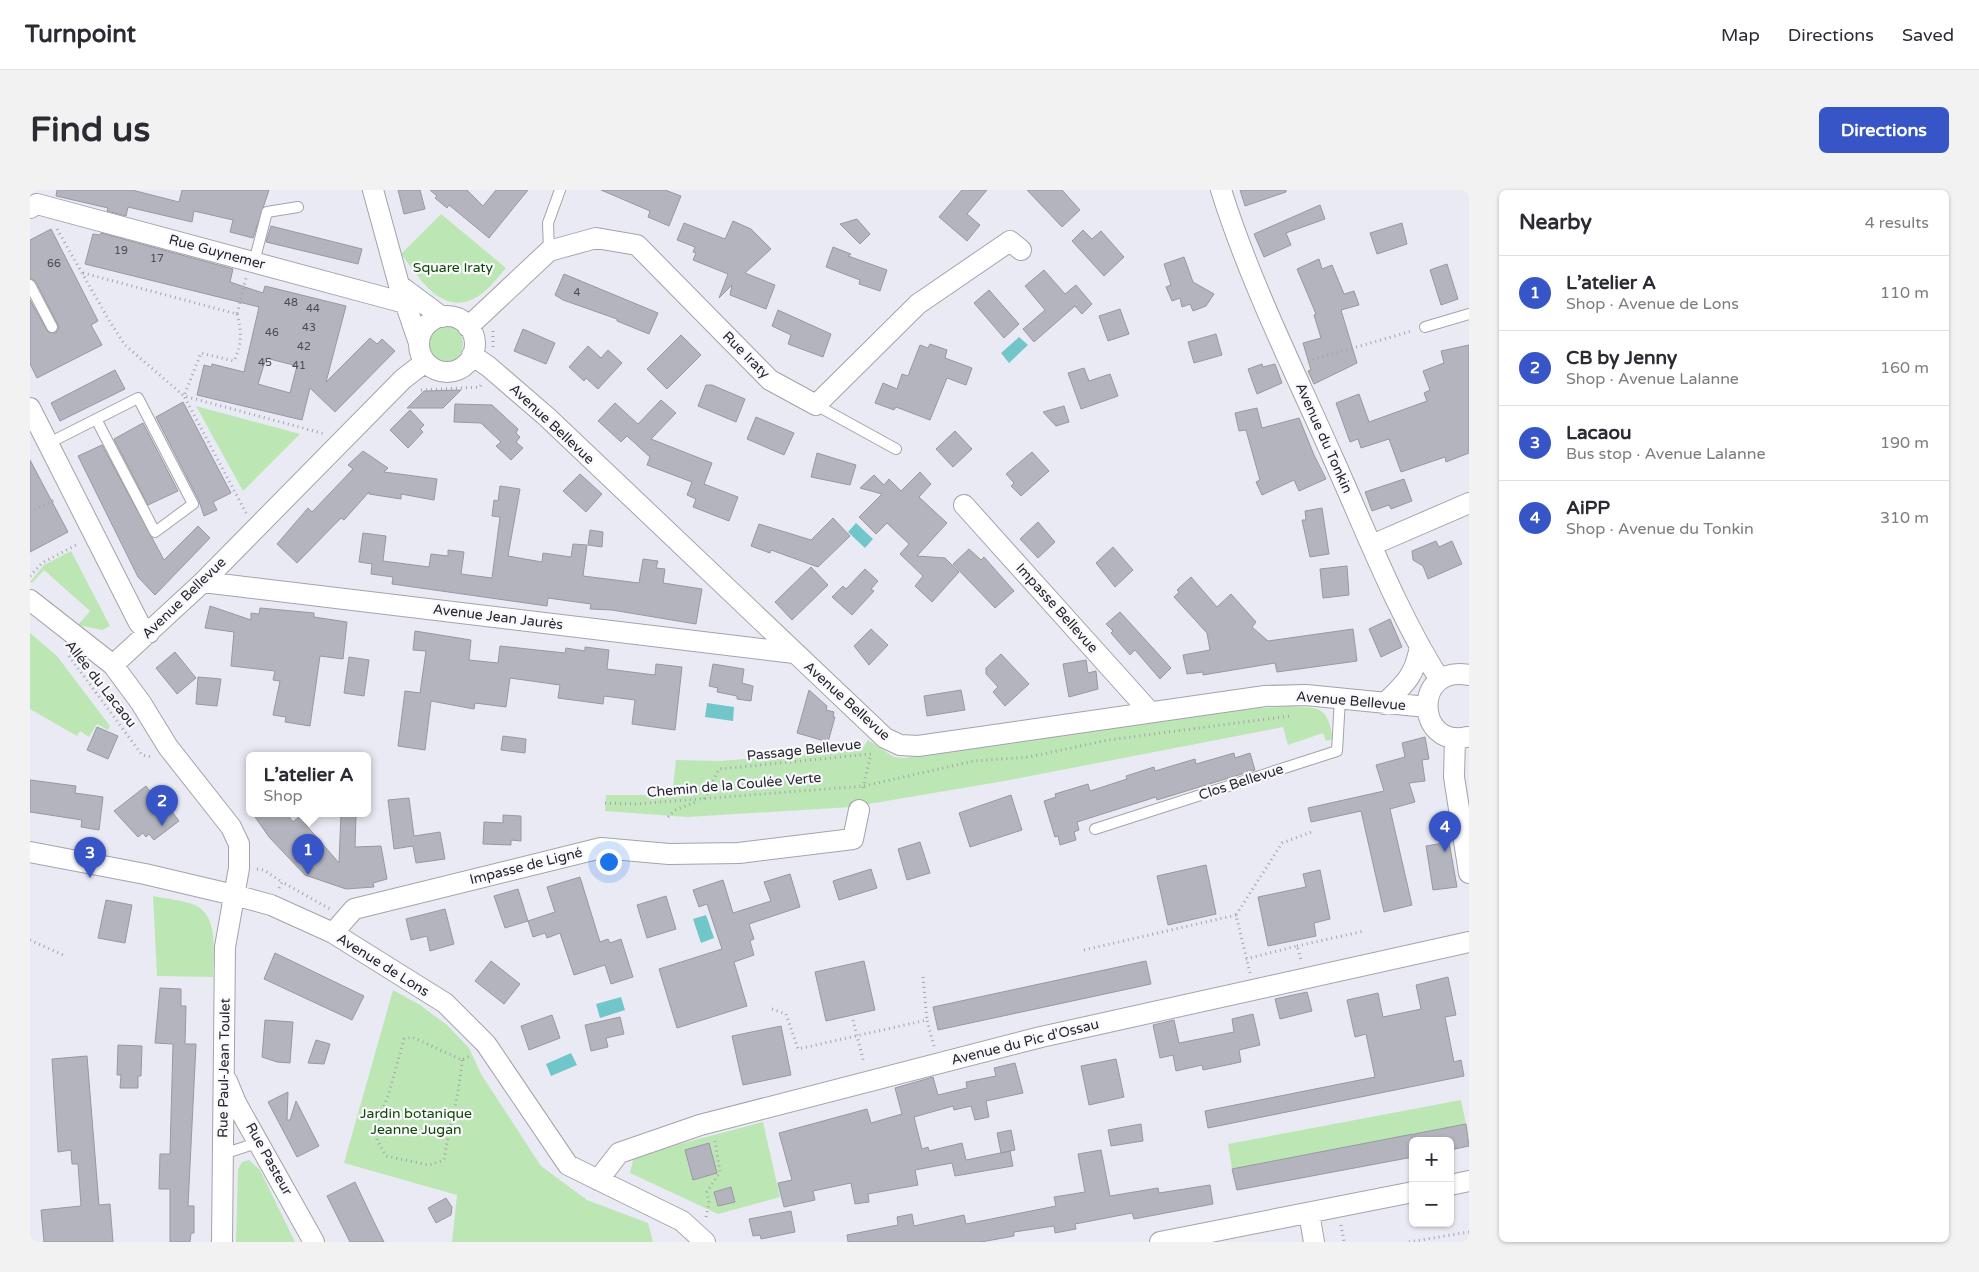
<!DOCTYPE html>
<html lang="en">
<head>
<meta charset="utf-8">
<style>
	:root { --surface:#fff; --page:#f2f2f3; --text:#2b2b33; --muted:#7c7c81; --line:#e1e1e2; --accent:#3855c7 }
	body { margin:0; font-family:"Varela Round",sans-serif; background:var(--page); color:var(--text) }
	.controls { position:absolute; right:15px; bottom:15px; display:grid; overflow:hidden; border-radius:8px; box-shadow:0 1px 4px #0004 }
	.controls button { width:45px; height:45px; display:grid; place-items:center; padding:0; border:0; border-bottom:1px solid var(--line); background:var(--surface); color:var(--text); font:25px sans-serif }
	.you { position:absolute; left:578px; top:671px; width:18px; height:18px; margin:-12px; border:4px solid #fff; border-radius:50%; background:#1a73e8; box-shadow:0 0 0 8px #1a73e833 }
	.badge { display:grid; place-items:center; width:32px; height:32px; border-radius:50%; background:var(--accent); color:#fff; font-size:16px; font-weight:700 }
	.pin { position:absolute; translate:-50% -41px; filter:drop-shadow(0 1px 2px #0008) }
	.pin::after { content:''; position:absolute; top:26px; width:18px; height:15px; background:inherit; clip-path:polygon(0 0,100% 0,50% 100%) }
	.popup { position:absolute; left:216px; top:562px; width:125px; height:65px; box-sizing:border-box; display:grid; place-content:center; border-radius:8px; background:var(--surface); filter:drop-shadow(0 1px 4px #0005); font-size:16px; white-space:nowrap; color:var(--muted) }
	.popup b { font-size:19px; color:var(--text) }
	.popup::after { content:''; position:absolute; left:50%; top:100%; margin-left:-10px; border:10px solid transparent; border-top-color:var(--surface) }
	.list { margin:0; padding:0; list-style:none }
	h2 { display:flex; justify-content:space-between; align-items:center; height:65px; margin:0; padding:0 20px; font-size:21px }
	h2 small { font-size:16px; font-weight:400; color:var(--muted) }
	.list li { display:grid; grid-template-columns:32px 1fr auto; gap:15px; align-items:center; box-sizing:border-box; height:75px; padding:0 20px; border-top:1px solid var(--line) }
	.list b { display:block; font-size:19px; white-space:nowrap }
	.list p { margin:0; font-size:16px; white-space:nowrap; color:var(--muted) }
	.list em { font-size:16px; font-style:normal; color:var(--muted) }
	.map { position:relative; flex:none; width:1439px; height:1052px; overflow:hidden; border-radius:8px }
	header { display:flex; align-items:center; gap:30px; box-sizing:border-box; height:70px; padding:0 25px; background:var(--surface); border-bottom:1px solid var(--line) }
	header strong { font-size:24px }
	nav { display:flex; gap:28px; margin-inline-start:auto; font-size:18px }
	.intro { display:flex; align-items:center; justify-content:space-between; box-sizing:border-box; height:120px; padding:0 30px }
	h1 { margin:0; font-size:35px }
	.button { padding:12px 22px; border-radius:8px; background:var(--accent); color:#fff; font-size:18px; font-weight:700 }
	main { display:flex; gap:30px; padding:0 30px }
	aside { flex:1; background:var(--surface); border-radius:8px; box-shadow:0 1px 4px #0004 }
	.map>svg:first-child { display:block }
	.green { fill:#bce7b4 }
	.water { fill:#71c6c9 }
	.building { fill:#b4b4be; stroke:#9898a1; fill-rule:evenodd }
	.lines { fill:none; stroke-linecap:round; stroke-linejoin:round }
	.lane-casing { stroke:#a3a3ac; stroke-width:12 }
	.street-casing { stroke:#a3a3ac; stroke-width:22 }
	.path { stroke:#a4a4ac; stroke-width:3; stroke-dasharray:1 4; stroke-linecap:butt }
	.lane { stroke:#fff; stroke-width:10 }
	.street { stroke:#fff; stroke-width:20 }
	.labels { text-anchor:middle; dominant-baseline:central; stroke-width:4.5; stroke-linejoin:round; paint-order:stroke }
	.number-label { font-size:11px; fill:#4a4a50 }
	.street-label { font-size:14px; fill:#27272b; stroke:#f8f8fe }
	.park-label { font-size:14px; fill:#0f4701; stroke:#f8f8fe }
</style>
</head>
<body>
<header>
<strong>Turnpoint</strong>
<nav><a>Map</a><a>Directions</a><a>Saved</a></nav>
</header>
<div class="intro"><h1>Find us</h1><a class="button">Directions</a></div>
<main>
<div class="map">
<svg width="1439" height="1052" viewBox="0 0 1439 1052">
	<rect width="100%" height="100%" fill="#eaeaf4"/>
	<path class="green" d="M411 24 476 78C467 88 455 105 441 110 408 123 388 85 371 64Z
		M395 154a19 19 0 1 1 38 0a19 19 0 1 1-38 0Z
		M166 216 270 244 213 301Z
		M41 361 80 436 72 440 48 435 60 421 14 380 2 393 0 392 14 375Z
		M0 443 27 466 80 536 78 540 67 534 59 547 50 541 47 546 0 519Z
		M1260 516C1291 518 1297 516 1303 549L1296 551 1293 543 1258 555 1253 537 980 590 821 617 657 627 575 621 576 605H642L646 570 691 571 832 559 838 550 864 567 874 568 1204 520Z
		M123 706C136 709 153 710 165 715 190 727 183 765 183 787L127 786Z
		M363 800 390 815 417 835 439 858 451 884 511 976 557 1010 618 1033 623 1052H422L427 1005 314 973Z
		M1431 910 1436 934 1202 979 1198 954Z
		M733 932 750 1007 688 1024 600 983 604 966Z
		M219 970 230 980 265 1052H206L208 979 212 972Z"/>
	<path class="water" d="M989 147 998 155 979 173 971 163Z
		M826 333 843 349 835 358 818 342Z
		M677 513 704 517 703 531 675 527Z
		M676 725 684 748 671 753 663 729Z
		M591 807 595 820 570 828 566 814Z
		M541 863 547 875 521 886 516 874Z"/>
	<path class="building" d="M27 0H102L149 12 152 0H239L223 48 200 42 203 30 164 21 162 32 98 17 96 26 77 21 78 18 26 6Z
		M368 0H390L395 19 374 24Z
		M400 0H437L453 16 466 0H498L459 48 419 15 417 18 405 8 407 6Z
		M571 0H635L651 6 639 36 618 27 620 21Z
		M932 0H957L937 24 950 35 937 51 909 27Z
		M997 0H1032L1050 20 1032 37Z
		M1210 0H1256V2L1215 16Z
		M1290 15 1295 29 1256 43 1261 55 1234 67 1224 44Z
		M827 29 840 44 830 54 810 34Z
		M703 31 721 39 741 59 715 83 745 95 736 119 700 105 702 95 689 108 698 84 663 70 666 63 663 62 665 57 647 50 654 33 695 49Z
		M1372 33 1377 54 1347 64 1340 43Z
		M241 36 332 59 328 74 236 52Z
		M21 39 68 131 61 135 72 155 7 188 0 174V110L18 142 26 143 29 137 6 92 0 88V50Z
		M1053 40 1062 49 1071 41 1094 67 1074 86 1042 51Z
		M71 43 203 79 200 92 233 103 235 96 316 116 296 192 340 148 347 154 352 149 365 161 305 222 280 198 272 230 167 205 174 175 181 177 182 174 214 182 229 117 55 74 63 44 70 45ZM236 168 267 176 260 203 228 194Z
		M803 57 821 64 818 66 857 80 850 101 829 94 830 90 796 77Z
		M1154 67 1163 92 1184 104 1176 116 1163 121 1160 114 1152 117 1150 108 1142 111 1136 97 1141 95 1134 74Z
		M1289 69 1292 79 1302 75 1314 104 1324 101 1329 115 1311 120 1327 173 1284 194 1278 181 1281 180 1273 153 1291 148 1284 125 1286 124 1267 79Z
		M1417 74 1428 109 1411 115 1400 80Z
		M1014 80 1035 104 1046 95 1062 114 1052 124 1045 116 1004 152 993 139 1015 120 995 96Z
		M534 84 628 123 619 144 587 131V129L533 110 525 105Z
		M959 100 989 134 974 148 944 113Z
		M1090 119 1099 144 1078 151 1069 126Z
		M748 120 801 144 793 167 758 154 761 145 742 136Z
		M493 139 525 153 516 174 484 161Z
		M1186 144 1192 165 1164 173 1158 152Z
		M651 145 671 165 637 199 617 179Z
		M900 154 917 160 915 168 942 178 936 195 917 188 900 230 866 217 864 220 845 213 853 193 867 199 872 184 878 186 890 155 898 158Z
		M1439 155V263L1416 272 1415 267 1371 282 1359 249 1331 258 1328 249 1320 252 1306 213 1329 204 1339 232 1397 211 1394 203 1400 200 1393 181 1414 173 1411 161Z
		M558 156 571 168 578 160 592 173 568 199 556 188 554 191 539 177Z
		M1232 174 1233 177 1245 174 1252 193 1227 204 1218 179Z
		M1054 178 1059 191 1080 184 1088 206 1051 219 1038 183Z
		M85 180 95 199 30 231 21 213Z
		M676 195H682L715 209 706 232 668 216Z
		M431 200 413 218H377L394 201Z
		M631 210 646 223 621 249 682 273 674 294 708 307 699 331 663 317 666 309 657 305 662 292 617 275 620 267 597 246 591 252 568 231 585 213 608 234Z
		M153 212 201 303 183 312 187 320 174 326 169 311 126 227Z
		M425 214 462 215 488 239 486 243 490 247 486 252 493 258 481 270 466 256 471 252 451 233 424 232Z
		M1034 216 1039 232 1026 236 1013 222Z
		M1227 218 1232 238 1269 228 1284 265 1296 289 1269 301 1264 290 1232 305 1226 292 1230 290 1216 240 1209 241 1205 223Z
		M380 220 394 235 390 239 393 242 378 258 360 240Z
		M726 227 764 243 754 265 717 249Z
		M113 233 148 301 118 315 84 249Z
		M925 241 942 259 923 277 906 259Z
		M72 255 134 370 168 336 180 348 125 405 108 387 48 266Z
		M333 261 358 278 354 282 407 289 404 310 371 304V309L339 304V302L314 330 311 328 267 373 247 354 278 318 282 322 323 279 318 275Z
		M1002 262 1019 281 991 306 981 296 984 293 976 284Z
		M787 263 826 275 820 295 781 287Z
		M0 270 38 342 0 362Z
		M890 282 901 294 889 307 917 333 887 366 915 368 929 382 902 412 885 396 893 386 870 364 879 354 857 333 846 344 829 327 852 304 830 298 844 285 854 295 859 289 871 301Z
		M550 284 572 304 556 322 533 301Z
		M1374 289 1382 311 1361 319 1359 315 1342 321 1335 302Z
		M470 296 490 299 478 366 512 372 513 363 541 367 543 354 557 355 553 386 609 393 613 369 628 371 626 378 635 379 633 393 672 399 666 434 582 420 560 419 561 414 518 408 517 416 362 394 363 387 341 384 342 374 329 372 333 343 356 346 353 371 399 377 401 364 418 366V360L434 362 431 384 462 388 470 327 462 326 464 310 468 311Z
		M1292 318 1299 364 1280 367 1272 330H1276L1275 321Z
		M803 328 820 346 788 377 741 360 740 363 721 356 729 334 781 350Z
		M1008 332 1025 352 1008 368 990 349Z
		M560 340 573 342 572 357 558 355Z
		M1406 351 1409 357 1422 351 1432 374 1398 389 1393 376 1383 370 1382 361Z
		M1083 357 1103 380 1085 397 1066 373Z
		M939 359 951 370 954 367 984 401 965 418 923 374Z
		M1317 376 1319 405 1293 408 1290 379Z
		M781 377 798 395 762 430 745 412Z
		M835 379 848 391 841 399 844 401 822 425 802 407 813 396 816 399Z
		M1161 387 1187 417 1201 404 1226 432 1222 437 1238 451 1323 439 1327 471 1247 482 1245 473 1173 485V482L1157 484 1153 465 1180 460 1177 443 1144 407 1149 402 1147 400Z
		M180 416 221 430V423L229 424 230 418 284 423V427L317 432 313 469 290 466 280 536 255 532 256 527 243 525 250 491 243 490 245 481 201 476 204 442 175 438Z
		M1090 422 1141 478 1130 489 1105 460 1100 465 1081 443 1083 441 1076 434Z
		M1360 429 1372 457 1351 467 1339 439Z
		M841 439 858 455 839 475 824 456Z
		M385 441 441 450 439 470 468 473 470 456 535 463 536 458 555 461V457L579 460 577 479 625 485 626 474 652 477 645 540 602 534 605 510 574 506 573 514 528 508 530 495 480 488 476 517 445 513 444 519 401 511 395 560 368 556 375 501 390 503 396 461 383 460Z
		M145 462 166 488 147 504 126 478Z
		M971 464 999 494 975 516 963 502 968 497 956 484V478Z
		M319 467 339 470 334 506 314 503Z
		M1056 470 1058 483 1066 481 1068 499 1039 507 1033 474Z
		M683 474 714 479 712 493 723 496 721 511 707 509V506L687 502 688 498 679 496Z
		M168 487 191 489 187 516 166 514Z
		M779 500 797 516 796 520 804 522 803 527H805L798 552 767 543Z
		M931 500 935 520 897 526 894 506Z
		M67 537 88 546 78 569 57 560Z
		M473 546 496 549 495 563 471 560Z
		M1395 547 1399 569 1392 570 1395 591 1379 593 1385 612 1360 619 1382 715 1354 722 1331 621 1281 632 1278 618 1354 601 1346 575 1375 567 1372 553Z
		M1204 563 1205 568 1220 563 1225 580 1127 610 1126 607 1047 632 1049 640 1044 642 1046 650 1030 655 1028 646 1025 647 1014 611 1026 607 1025 604 1058 594 1060 601 1097 589 1096 586 1124 577 1125 581 1165 569 1166 574Z
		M0 590 46 596 45 603 73 607 69 640 51 637 52 630 0 622Z
		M116 596 136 622 140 619 149 631 124 650 119 644 116 647 113 643 108 647 84 621Z
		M981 605 992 640 940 657 929 623Z
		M379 608 384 646 410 642 415 669 386 673 383 656 364 659 358 610Z
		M223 624H257L263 632 269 627 309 673 311 624H326L325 657 351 656 357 689 343 693 344 697 316 699 275 685 239 647Z
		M473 625 491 626V651L481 650V655L453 654 454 632 473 633Z
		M890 652 900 683 877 690 868 659Z
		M1419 652 1427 697 1403 700 1396 656Z
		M1176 675 1186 724 1138 735 1127 686Z
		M841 679 847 698 809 710 803 691Z
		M1290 680 1300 729 1284 733 1286 746 1238 756 1228 707 1276 697 1273 684Z
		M760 684 770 717 719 734 724 749 720 751 724 765 704 772 717 816 647 838 629 779 692 759 677 714 669 717 663 700 693 690 703 723 741 711 734 692Z
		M550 687 570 752 578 749 580 753 591 749 603 787 581 794 575 775 544 785 530 743 517 748 515 743 503 747 498 731 525 722 517 697Z
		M488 699 498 731 475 738 464 706Z
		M636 706 646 739 617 748 607 715Z
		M76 710 102 715 95 753 68 748Z
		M415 719 424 754 400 761 397 746 381 750 376 729Z
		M245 763 334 806 322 830 234 789Z
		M461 771 490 794 474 814 445 791Z
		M834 771 845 820 796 831 785 782Z
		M1116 771 1121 794 908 840 903 817Z
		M1418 787 1426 825 1415 827 1424 872 1431 870 1434 886 1178 938 1175 921 1345 887 1336 844 1325 847 1317 810 1348 803 1353 827 1391 819 1386 795Z
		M130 798 151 799V816H156L155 854H166L158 1016H164V1043H161L160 1052H140V999H129L130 964H140L143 854 125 853Z
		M1277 802 1282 821 1250 829 1245 809Z
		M1223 824 1230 855 1209 860 1211 872 1173 880 1172 875 1146 881 1143 865 1130 868 1123 835 1144 830 1149 853 1204 842 1202 829Z
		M522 825 530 848 499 860 491 836Z
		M590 827 594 844 576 848 578 857 561 861 555 835Z
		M235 830 263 832 260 873 247 872 232 867Z
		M751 836 761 885 713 895 702 846Z
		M286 850 300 854 294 874 278 873Z
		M88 855 112 856 111 886H108V898H90L91 885H87Z
		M57 866 69 1015 80 1014 83 1052H14L11 1020 51 1016 48 974H42L41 960 28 962 22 869Z
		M1086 869 1094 907 1059 915 1051 876Z
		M985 873 993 903 956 911 959 927 945 930 941 916 924 920 923 916 884 927 892 959 898 957 899 961 932 953 936 970 980 961 983 976 925 986 922 973 885 980 888 995 838 1004 839 1012 825 1014 821 993 783 1001 785 1010 754 1017 748 993 762 990 749 943 837 919 841 933 872 924 865 898 903 887 908 905 937 898 936 892 966 886 964 878Z
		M258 902 257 930H260L266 911 289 956 267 967 238 912Z
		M1111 934 1113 951 1081 956 1078 940Z
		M1436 934 1439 956 1420 960V951H1385L1384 944Z
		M981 940 985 960 971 963 967 943Z
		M1383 944V967L1207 1000 1202 979Z
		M679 953 687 983 663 990 655 960Z
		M1071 960 1080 1006 1128 998 1129 1003 1180 995 1183 1014 1104 1029 1102 1023 1045 1034 1046 1039 1025 1043 1024 1036 984 1042V1046L951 1052H818L817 1045 868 1035 867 1027 882 1024 884 1036 934 1025 936 1034 1026 1016 1024 1007 1055 1002 1048 964Z
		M325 992 343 1030 354 1052H320L297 1006Z
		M701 997 705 1012 688 1016 684 1002Z
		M416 1008 422 1017 421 1025 406 1033 398 1018Z
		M761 1021 765 1042 731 1049 730 1045 723 1046 719 1029Z"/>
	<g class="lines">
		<defs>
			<path id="lane" d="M519 61 518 33 530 0
				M224 72 237 22 268 17
				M0 95 22 137
				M1395 137 1439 124
				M786 215 866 259
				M17 254 108 208 163 314 125 342 66 229
				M1065 639 1307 561 1310 509
				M193 964 230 952"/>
			<path id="street" d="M343 0 369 95 389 153
				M1191 0C1220 92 1264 180 1303 268 1336 341 1367 423 1410 490
				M0 18 7 14 375 113
				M369 95 412 127
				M389 154a28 28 0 1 1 56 0a28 28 0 1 1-56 0Z
				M438 137 519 61 566 48 607 55 740 190 786 215 888 114 980 51 991 60
				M442 165 459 177 517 227 855 548 870 555 888 556 1235 506 1276 505 1397 517
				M0 218 109 433 119 443
				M934 315 1120 522
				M1342 355 1439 313
				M173 392 764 463
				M0 410 83 475 111 513 138 557 201 637 209 654V678L195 757 192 1052
				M83 475 173 392 373 189 395 172
				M1354 514C1375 494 1385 486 1390 456
				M1437 547C1386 559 1382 474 1439 485
				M1425 548 1424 587 1439 683
				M0 662 115 684 204 705 241 715 303 743 415 813 456 854 538 975 652 1031 675 1052
				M303 743 324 719 571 658 639 664 709 663 823 649 829 620
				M197 891 206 913 284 1052
				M568 990 589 963 670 935 1011 847 1439 752
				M1420 995 1439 991
				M1279 1023 1284 1052
				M1130 1052 1383 1002"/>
		</defs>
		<use href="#lane" class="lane-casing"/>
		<use href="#street" class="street-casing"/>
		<path class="path" d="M27 39 80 132 95 155 154 206 295 244
			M53 83 207 124 216 88
			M207 124C212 142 212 154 204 171L171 163 154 206 216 323
			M463 141V157
			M1278 171 1382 141
			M391 200 450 197 452 193
			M0 322 26 309
			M0 386 12 373 48 354
			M39 466 112 565 122 567
			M833 598 841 564
			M674 609 689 579 841 564 843 562
			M575 613 605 614 834 596 944 571 999 567 1078 550 1260 526
			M638 627 645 620 668 611
			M227 679 234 680 252 692
			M249 698 252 692 300 719
			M0 750 33 765
			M1267 756 1334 741
			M1054 760 1206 725
			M1216 769 1267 756 1271 770
			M1220 783 1206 725 1252 653 1284 641
			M893 787 897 830
			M742 819 756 824 768 859 897 830 904 856
			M823 830 834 873
			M432 870C430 903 419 937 414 970L399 975 356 966 347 950 346 936 358 906 374 849 382 847 432 870 442 865
			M676 1027 679 1013 677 1002 690 982 685 951
			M1311 1035 1314 1052
			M1379 1052 1439 1042"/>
		<use href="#lane" class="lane"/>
		<use href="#street" class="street"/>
	</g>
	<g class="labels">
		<g class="number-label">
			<text x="91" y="60">19</text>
			<text x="127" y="68">17</text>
			<text x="24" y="73">66</text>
			<text x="547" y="102">4</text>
			<text x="261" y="112">48</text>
			<text x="283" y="118">44</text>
			<text x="279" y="137">43</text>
			<text x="242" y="142">46</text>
			<text x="274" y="156">42</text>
			<text x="235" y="172">45</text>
			<text x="269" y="175">41</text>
		</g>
		<g class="street-label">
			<text transform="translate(187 62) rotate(15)">Rue Guynemer</text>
			<text transform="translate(716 165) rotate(45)">Rue Iraty</text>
			<text transform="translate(522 234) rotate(43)">Avenue Bellevue</text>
			<text transform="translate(1294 248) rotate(66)">Avenue du Tonkin</text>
			<text transform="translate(154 408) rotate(-44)">Avenue Bellevue</text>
			<text transform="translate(1027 418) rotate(48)">Impasse Bellevue</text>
			<text transform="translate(468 427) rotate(7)">Avenue Jean Jaurès</text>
			<text transform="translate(71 494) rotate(52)">Allée du Lacaou</text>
			<text transform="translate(817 511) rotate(42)">Avenue Bellevue</text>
			<text transform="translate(1321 511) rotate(5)">Avenue Bellevue</text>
			<text transform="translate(774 560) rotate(-6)">Passage Bellevue</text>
			<text transform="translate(1211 592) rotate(-18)">Clos Bellevue</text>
			<text transform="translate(704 595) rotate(-5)">Chemin de la Coulée Verte</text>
			<text transform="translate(496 676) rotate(-14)">Impasse de Ligné</text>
			<text transform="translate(353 775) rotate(32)">Avenue de Lons</text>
			<text transform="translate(995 852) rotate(-14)">Avenue du Pic d'Ossau</text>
			<text transform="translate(194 878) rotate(-89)">Rue Paul-Jean Toulet</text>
			<text transform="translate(239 969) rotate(61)">Rue Pasteur</text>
		</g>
		<g class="park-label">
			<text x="423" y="77">Square Iraty</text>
			<text x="386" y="923">Jardin botanique<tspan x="386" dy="16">Jeanne Jugan</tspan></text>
		</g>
	</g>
</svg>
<div class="controls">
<button>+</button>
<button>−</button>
</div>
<div class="you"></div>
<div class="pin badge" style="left:278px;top:685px">1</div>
<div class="popup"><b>L’atelier A</b>Shop</div>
<div class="pin badge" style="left:132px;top:636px">2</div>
<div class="pin badge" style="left:60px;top:688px">3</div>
<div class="pin badge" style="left:1415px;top:662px">4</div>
</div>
<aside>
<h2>Nearby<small>4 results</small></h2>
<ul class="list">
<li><span class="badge">1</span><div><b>L’atelier A</b><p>Shop · Avenue de Lons</p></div><em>110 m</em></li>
<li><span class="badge">2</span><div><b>CB by Jenny</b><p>Shop · Avenue Lalanne</p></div><em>160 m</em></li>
<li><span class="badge">3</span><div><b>Lacaou</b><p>Bus stop · Avenue Lalanne</p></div><em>190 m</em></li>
<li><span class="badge">4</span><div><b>AiPP</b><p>Shop · Avenue du Tonkin</p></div><em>310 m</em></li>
</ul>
</aside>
</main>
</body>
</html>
